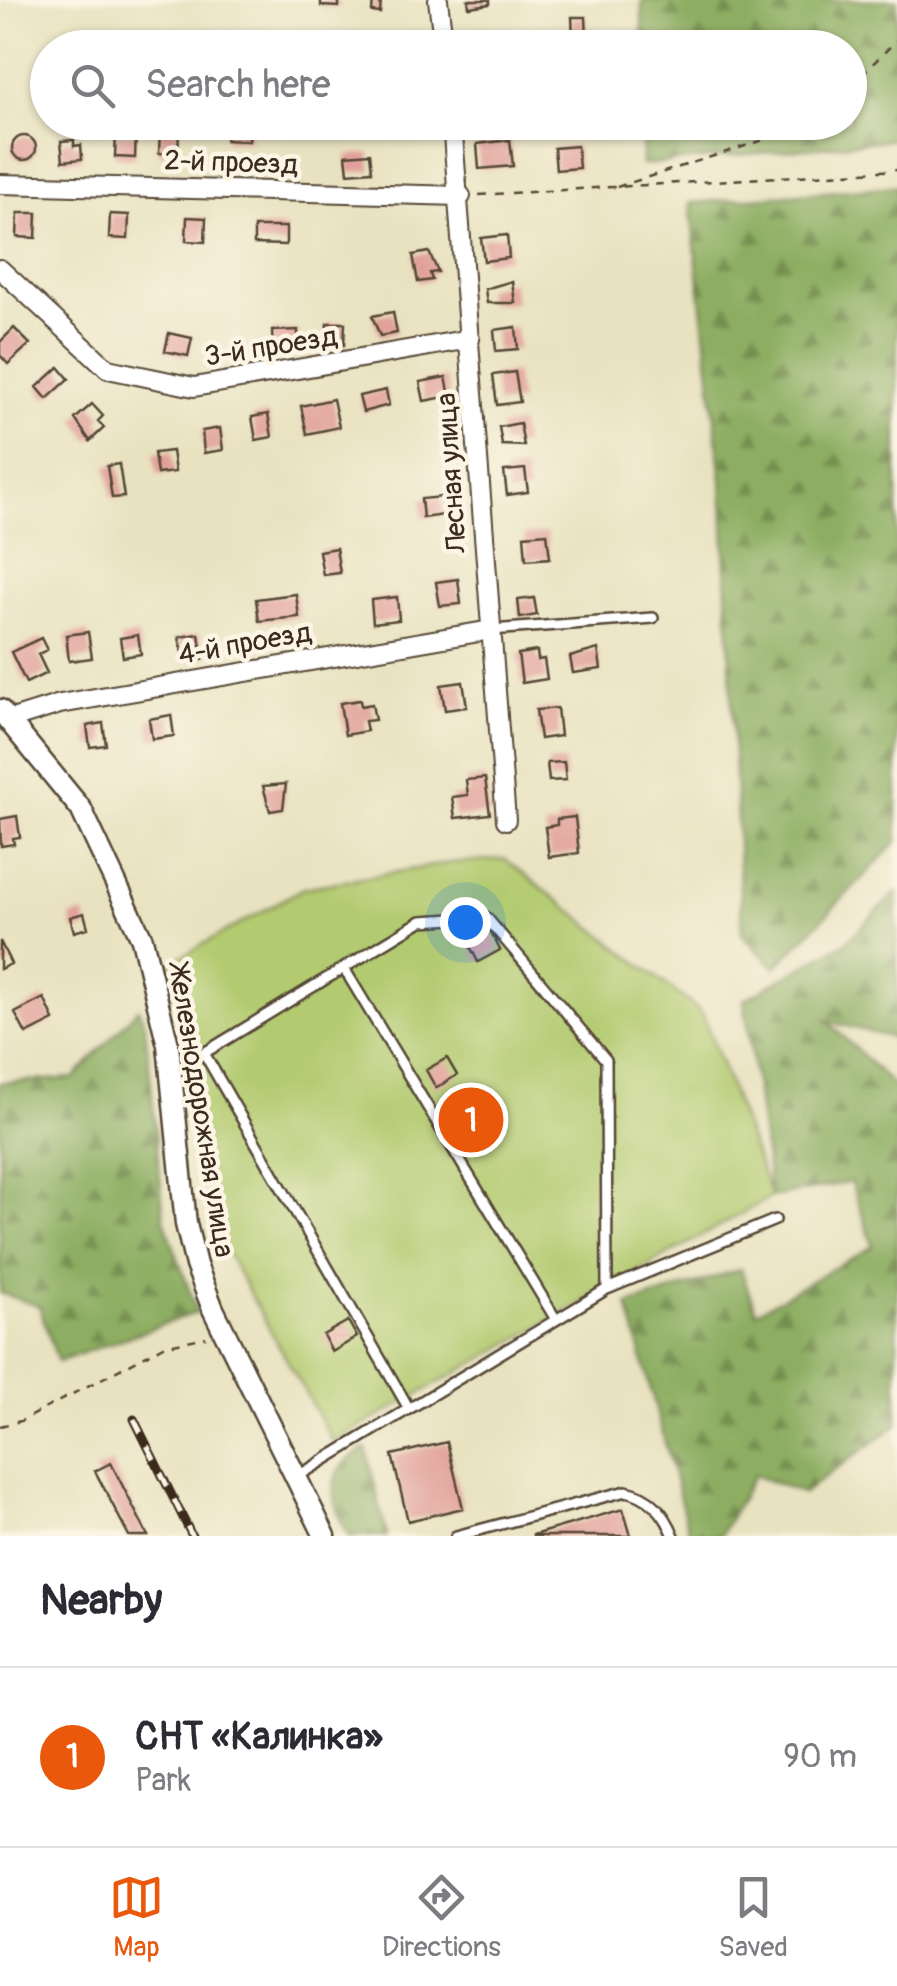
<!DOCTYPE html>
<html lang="en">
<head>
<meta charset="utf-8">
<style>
	:root { --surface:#fff; --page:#f2f2f3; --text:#2b2b33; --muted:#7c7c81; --line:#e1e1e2; --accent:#ea580c }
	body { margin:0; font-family:Pangolin,sans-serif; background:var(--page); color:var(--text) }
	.you { position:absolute; left:465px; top:922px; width:35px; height:35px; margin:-25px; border:8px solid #fff; border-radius:50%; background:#1a73e8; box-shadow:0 0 0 15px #1a73e833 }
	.badge { display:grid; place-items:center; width:65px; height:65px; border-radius:50%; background:var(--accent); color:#fff; font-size:32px; font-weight:700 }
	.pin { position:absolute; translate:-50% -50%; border:5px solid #fff; box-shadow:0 2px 10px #0006 }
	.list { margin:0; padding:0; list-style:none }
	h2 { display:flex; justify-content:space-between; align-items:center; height:130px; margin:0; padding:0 40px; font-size:42px }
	h2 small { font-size:32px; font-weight:400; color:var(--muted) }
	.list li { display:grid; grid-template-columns:65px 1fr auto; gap:30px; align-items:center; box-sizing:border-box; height:180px; padding:0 40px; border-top:2px solid var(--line) }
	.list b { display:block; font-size:38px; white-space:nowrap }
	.list p { margin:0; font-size:32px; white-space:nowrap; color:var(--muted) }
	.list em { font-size:32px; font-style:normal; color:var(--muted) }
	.icon { flex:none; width:55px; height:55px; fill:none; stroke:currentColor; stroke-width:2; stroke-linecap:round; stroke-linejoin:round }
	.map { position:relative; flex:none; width:897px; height:1536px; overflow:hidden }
	.search { position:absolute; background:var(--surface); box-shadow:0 2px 8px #0004; left:30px; right:30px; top:30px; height:110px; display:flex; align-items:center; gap:25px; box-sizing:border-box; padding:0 35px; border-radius:55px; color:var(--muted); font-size:38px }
	.sheet { height:310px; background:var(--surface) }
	nav { display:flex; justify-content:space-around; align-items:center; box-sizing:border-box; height:140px; border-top:2px solid var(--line); background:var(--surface); font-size:28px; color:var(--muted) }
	nav a { display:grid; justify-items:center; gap:5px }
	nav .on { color:var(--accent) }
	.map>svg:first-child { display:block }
	.forest { fill:url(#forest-firs); stroke:#646c40; stroke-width:2.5 }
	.garden { fill:#b2ca6f; stroke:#767a46; stroke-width:2.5 }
	.building { fill:#e1a19a }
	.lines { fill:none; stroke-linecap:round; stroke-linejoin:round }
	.service-casing { stroke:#554636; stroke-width:14 }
	.minor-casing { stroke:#554636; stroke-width:22 }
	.tertiary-casing { stroke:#554636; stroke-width:25 }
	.path { stroke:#554636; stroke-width:2.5; stroke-dasharray:8 8; stroke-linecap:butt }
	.service { stroke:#fff; stroke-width:9 }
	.minor { stroke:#fff; stroke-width:18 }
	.tertiary { stroke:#fff; stroke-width:20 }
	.rail-casing { stroke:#3b2a1e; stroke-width:9 }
	.rail { stroke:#fcf5e5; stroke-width:5; stroke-dasharray:15; stroke-linecap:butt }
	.labels { text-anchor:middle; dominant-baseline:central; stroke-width:9; stroke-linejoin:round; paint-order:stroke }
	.street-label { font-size:28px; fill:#3b2a1e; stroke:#fcf5e5 }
</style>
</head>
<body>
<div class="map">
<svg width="897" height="1536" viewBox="0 0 897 1536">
	<defs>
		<pattern id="forest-firs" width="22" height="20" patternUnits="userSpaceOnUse" patternTransform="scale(2.5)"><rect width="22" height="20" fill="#8dae62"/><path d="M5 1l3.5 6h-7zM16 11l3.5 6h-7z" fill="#748e50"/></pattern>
	</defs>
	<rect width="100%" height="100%" fill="#fcf5e5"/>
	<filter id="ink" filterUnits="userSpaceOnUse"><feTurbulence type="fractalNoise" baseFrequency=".01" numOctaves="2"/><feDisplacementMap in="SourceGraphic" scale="20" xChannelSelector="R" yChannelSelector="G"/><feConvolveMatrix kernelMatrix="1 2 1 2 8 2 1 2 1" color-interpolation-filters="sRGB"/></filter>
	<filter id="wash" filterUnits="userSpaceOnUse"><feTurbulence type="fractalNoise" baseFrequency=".0048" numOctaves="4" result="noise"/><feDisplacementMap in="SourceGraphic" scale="40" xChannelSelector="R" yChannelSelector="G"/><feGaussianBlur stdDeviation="2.25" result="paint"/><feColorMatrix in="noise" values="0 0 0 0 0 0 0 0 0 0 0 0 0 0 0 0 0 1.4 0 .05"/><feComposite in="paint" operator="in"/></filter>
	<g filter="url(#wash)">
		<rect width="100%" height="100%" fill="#e8e2c0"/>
		<path class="forest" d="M642 0H897V139L642 165V123L850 122V48L642 47Z
			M897 186V842L775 968 742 934 722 480 690 203Z
			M897 892V1039L827 1021 897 1089V1425L803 1493 754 1475 720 1536H690L628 1305 741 1269 756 1312 873 1246 851 1182 771 1197 744 1000 846 942Z
			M138 1009 145 1023 164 1219 197 1312 58 1362 39 1306 0 1293V1083L74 1078Z
			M366 1448 387 1536H348C329 1498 323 1471 366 1448Z"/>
		<path class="garden" d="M505 859 702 1013 771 1197 333 1442 218 1237 188 1043 166 965 304 888 450 863Z"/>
		<g id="blocks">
			<path class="building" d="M321 0H339V7L321 6Z
				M373 0H381L380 13 372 12Z
				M468 0H490V4L469 7Z
				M572 17H586L587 37 573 38Z
				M227 124 250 125 249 141 226 140Z
				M160 129 179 130 178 154 159 153Z
				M116 133H136L135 158 115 157Z
				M12 148a12 12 0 1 1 24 0a12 12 0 1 1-24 0Z
				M74 140V146L81 145 82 159 63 161 61 141Z
				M510 140 513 166 479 169 477 144Z
				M577 146 579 168 556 170 554 148Z
				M370 153 372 171 348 173 346 155Z
				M18 213H37L36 238 17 237Z
				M110 214 129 215 128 239 109 238Z
				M187 217 206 218 205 242 186 241Z
				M254 227H286V245L254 244Z
				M507 235 509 258 484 261 481 238Z
				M429 252 438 272 430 273 432 280 418 282 413 255Z
				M512 281 515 303H487L485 289Z
				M393 312 397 333 380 336 372 316Z
				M327 323H345L344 345H326Z
				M516 327 518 349 496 351 494 330Z
				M14 328 30 344 8 364 0 355V342Z
				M298 330V350L273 351 272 331Z
				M169 333 192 338 188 356 165 351Z
				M59 367 69 379 47 399 37 387Z
				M515 372 520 402 497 405 493 375Z
				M446 377 450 396 424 401 420 382Z
				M386 390 389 405 363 412 359 396Z
				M333 399 339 427 307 434 301 406Z
				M92 404 103 416 98 421 104 428 90 441 75 419Z
				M268 414 272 437 256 440 252 417Z
				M520 423 524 446 502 445 499 427Z
				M220 428 223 450 204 453 202 431Z
				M172 451 175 472 157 474 154 453Z
				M119 464 124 497 112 498 107 466Z
				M525 469 528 492 507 495 504 471Z
				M442 497 444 515 423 518 421 499Z
				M547 533 550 558 526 560 524 535Z
				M336 548 340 573 323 575 319 551Z
				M458 579 461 604 440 606 436 582Z
				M296 594 299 617 259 621 256 599Z
				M397 597 399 620 373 623 371 600Z
				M534 598 537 615 520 618 518 600Z
				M88 632 92 658 69 661 66 635Z
				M199 634 203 659 184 662 179 637Z
				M138 635 141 654 123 657 120 638Z
				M41 638 47 650 38 654 47 673 26 683 11 652Z
				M598 649 601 669 573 673 570 657Z
				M537 651 538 660 544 659 547 679 522 683 518 654Z
				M463 682 467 707 445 710 441 685Z
				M360 700 361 706 372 704 375 720 365 721 367 731 345 735 340 703Z
				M557 708 560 736 540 739 536 710Z
				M171 715 174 736 152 739 149 719Z
				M103 723 106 745 90 747 87 726Z
				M564 762 566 780 549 781 547 763Z
				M485 778 490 814 455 818 452 797 468 795 466 780Z
				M286 784 283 809 270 811 263 786Z
				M17 816 20 837 13 838 14 844 1 846 0 819Z
				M575 817 579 853 549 857 545 827 557 825V819Z
				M84 913 88 928 74 932 70 917Z
				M490 930 500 950 478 962 468 942Z
				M0 941 11 964 0 969Z
				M44 998 54 1020 26 1034 15 1013Z
				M447 1058 457 1075 436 1088 426 1070Z
				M348 1321 357 1337 332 1352 323 1335Z
				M447 1442 463 1508 408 1521 392 1455Z
				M111 1463 148 1536H129L95 1471Z
				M623 1509 631 1536H533V1535Z"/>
		</g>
	</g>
	<g filter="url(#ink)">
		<use href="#blocks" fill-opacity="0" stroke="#554636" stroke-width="2.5"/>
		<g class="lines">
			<defs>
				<path id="service" d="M491 630 653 618
					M345 970 555 1318
					M408 1407 204 1053 421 921 486 917 606 1060 607 1289
					M298 1476 607 1289 775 1220
					M456 1536 626 1491C651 1496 665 1513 674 1536"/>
				<path id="minor" d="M438 0 444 48
					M452 122 506 820
					M0 184 461 196
					M0 269 108 369 194 387 470 339
					M9 720 60 704 491 630"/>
				<path id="tertiary" d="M0 710 81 809 142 939 168 1045 186 1224 196 1265 213 1309 325 1536"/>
			</defs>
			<use href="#service" class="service-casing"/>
			<use href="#minor" class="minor-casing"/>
			<use href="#tertiary" class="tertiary-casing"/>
			<path class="path" d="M850 86 897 40
				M617 187 767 139 792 122
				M479 195 897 170
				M0 1426 21 1421 164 1346 206 1337"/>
			<use href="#service" class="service"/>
			<use href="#minor" class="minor"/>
			<use href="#tertiary" class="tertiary"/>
			<defs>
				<path id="rail" d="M134 1419 192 1536"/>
			</defs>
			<use href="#rail" class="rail-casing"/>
			<use href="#rail" class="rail"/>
		</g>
	</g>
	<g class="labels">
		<g class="street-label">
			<text transform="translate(231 163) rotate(2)">2-й проезд</text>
			<text transform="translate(271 347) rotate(-9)">3-й проезд</text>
			<text transform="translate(452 473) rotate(-94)">Лесная улица</text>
			<text transform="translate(245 644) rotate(-10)">4-й проезд</text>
			<text transform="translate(201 1111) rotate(81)">Железнодорожная улица</text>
		</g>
	</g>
</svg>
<div class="you"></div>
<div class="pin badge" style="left:471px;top:1120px">1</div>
<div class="search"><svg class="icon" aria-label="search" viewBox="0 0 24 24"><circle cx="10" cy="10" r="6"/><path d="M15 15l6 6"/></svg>Search here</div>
</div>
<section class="sheet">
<h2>Nearby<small></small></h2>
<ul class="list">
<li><span class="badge">1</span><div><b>СНТ «Калинка»</b><p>Park</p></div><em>90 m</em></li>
</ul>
</section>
<nav>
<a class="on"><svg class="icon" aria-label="map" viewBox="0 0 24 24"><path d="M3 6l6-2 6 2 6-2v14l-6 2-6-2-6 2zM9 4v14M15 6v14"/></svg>Map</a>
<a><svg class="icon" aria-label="directions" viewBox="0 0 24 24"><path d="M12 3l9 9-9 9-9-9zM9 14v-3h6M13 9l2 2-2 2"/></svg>Directions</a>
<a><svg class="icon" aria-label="saved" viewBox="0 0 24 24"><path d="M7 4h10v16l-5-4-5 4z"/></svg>Saved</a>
</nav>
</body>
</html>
